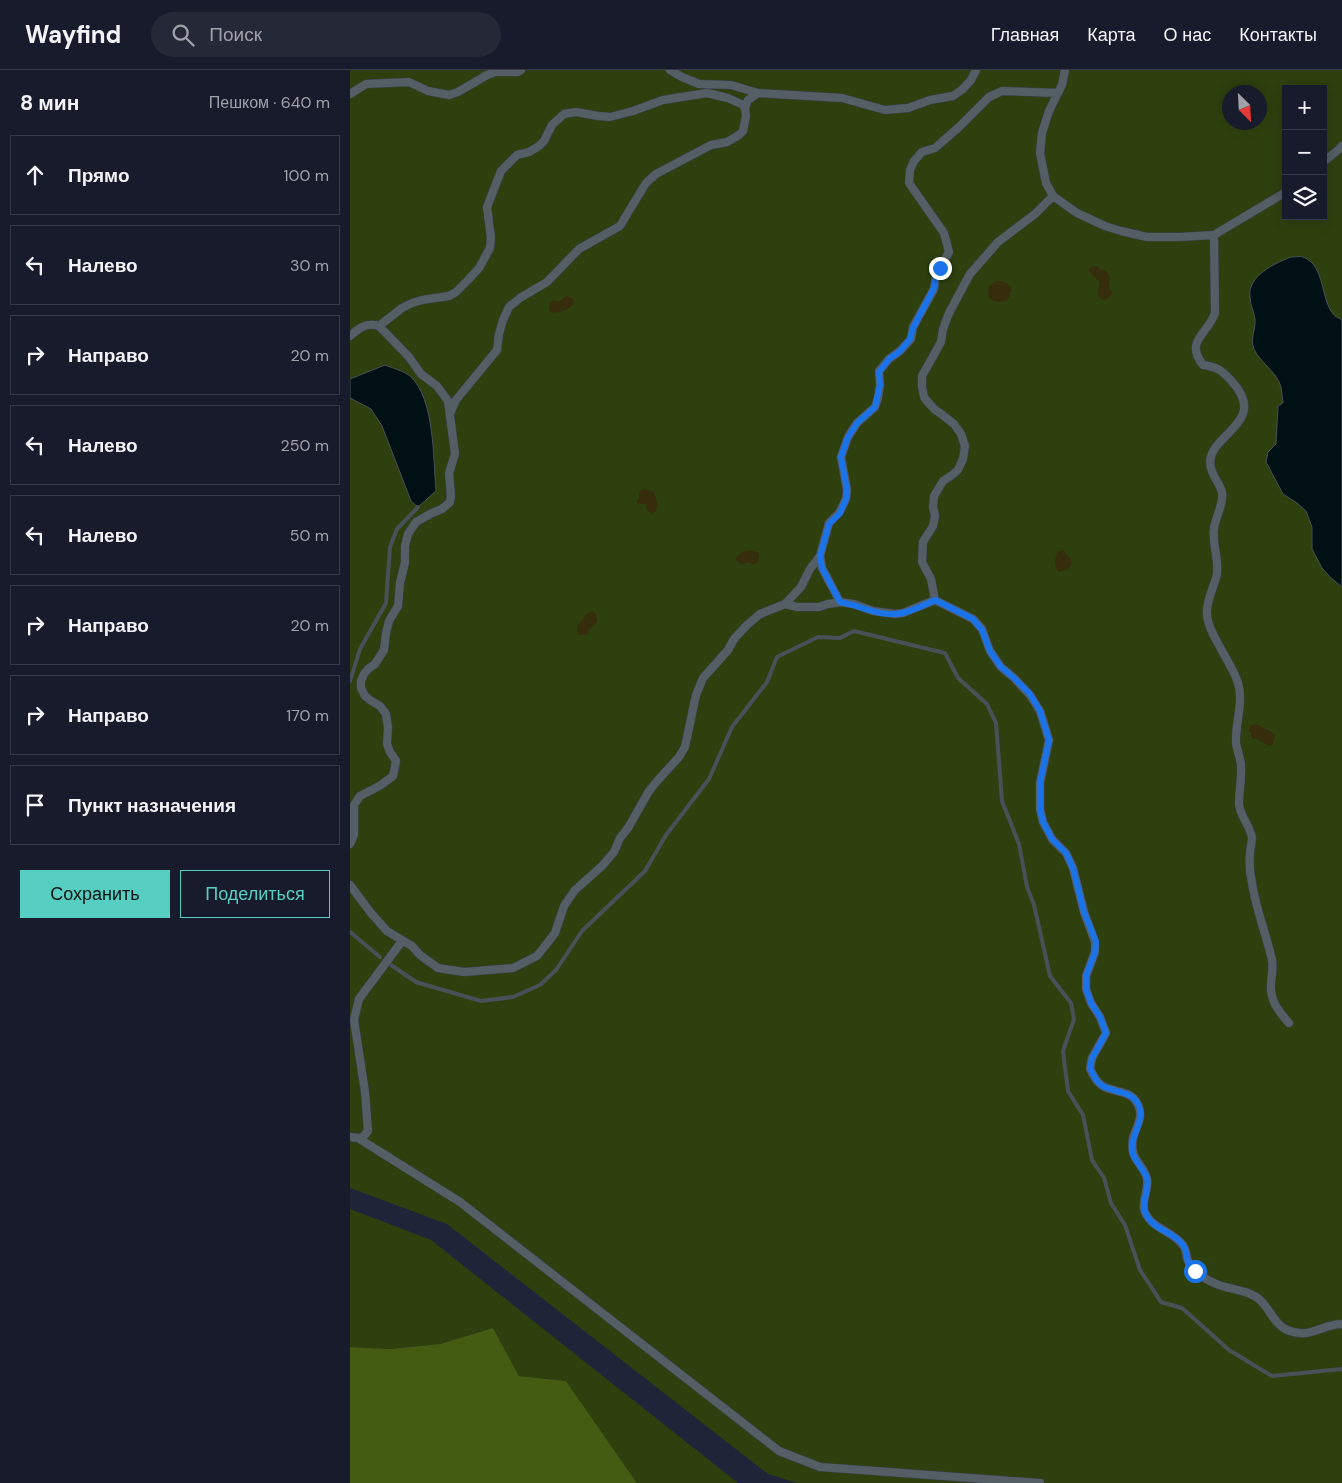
<!DOCTYPE html>
<html lang="ru">
<head>
<meta charset="utf-8">
<style>
	:root { --surface:#181b2b; --page:#252837; --text:#f1f3f6; --muted:#9fa1a9; --line:#363947; --accent:#57cec2 }
	body { margin:0; font-family:"DM Sans",sans-serif; background:var(--page); color:var(--text) }
	.controls { position:absolute; right:15px; top:15px; display:grid; overflow:hidden; border-radius:0px; box-shadow:0 2px 12px #0003 }
	.controls button { width:45px; height:45px; display:grid; place-items:center; padding:0; border:0; border-bottom:1px solid var(--line); background:var(--surface); color:var(--text); font:25px sans-serif }
	.compass { position:absolute; left:872px; top:15px; width:45px; height:45px; border-radius:50%; background:var(--surface); box-shadow:0 2px 12px #0003; rotate:156deg }
	.stop { position:absolute; width:15px; height:15px; margin:-11px; border:4px solid #1a73e8; border-radius:50%; background:#fff }
	.stop.end { background:#1a73e8; border-color:#fff; box-shadow:0 1px 5px #0008 }
	.list { margin:0; padding:0; list-style:none }
	h2 { display:flex; justify-content:space-between; align-items:center; height:65px; margin:0; padding:0 20px; font-size:21px }
	h2 small { font-size:16px; font-weight:400; color:var(--muted) }
	.list li { display:grid; grid-template-columns:32px 1fr auto; gap:15px; align-items:center; box-sizing:border-box; height:80px; margin:0 10px 10px; padding:0 10px; border:1px solid var(--line); border-radius:0px }
	.list b { display:block; font-size:19px; white-space:nowrap }
	.list em { font-size:16px; font-style:normal; color:var(--muted) }
	.actions { display:flex; gap:10px; padding:15px 20px }
	.actions a { flex:1; padding:11px 0; border:1px solid var(--accent); border-radius:0px; text-align:center; font-size:18px; color:var(--accent) }
	.actions .main { background:var(--accent); color:#111 }
	.icon { flex:none; width:28px; height:28px; fill:none; stroke:currentColor; stroke-width:2; stroke-linecap:round; stroke-linejoin:round }
	.map { position:relative; flex:none; width:992px; height:1413px; overflow:hidden }
	header { display:flex; align-items:center; gap:30px; box-sizing:border-box; height:70px; padding:0 25px; background:var(--surface); border-bottom:1px solid var(--line) }
	header strong { font-size:24px }
	nav { display:flex; gap:28px; margin-inline-start:auto; font-size:18px }
	.search { width:350px; height:45px; background:var(--page); display:flex; align-items:center; gap:12px; box-sizing:border-box; padding:0 18px; border-radius:28px; color:var(--muted); font-size:19px }
	main { display:flex }
	aside { flex:1; background:var(--surface) }
	.map>svg:first-child { display:block }
	.green { fill:#2f400f; fill-rule:evenodd }
	.forest { fill:#435c12 }
	.sand { fill:#352d0c }
	.water { fill:#011014; stroke:#465158 }
	.lines { fill:none; stroke-linecap:round; stroke-linejoin:round }
	.stream { stroke:#465158; stroke-width:4 }
	.lane-casing { stroke:#3c4054; stroke-width:9 }
	.lane { stroke:#535f64; stroke-width:8 }
	.route { stroke:#1a73e8; stroke-width:6 }
</style>
</head>
<body>
<header>
<strong>Wayfind</strong>
<div class="search"><svg class="icon" aria-label="search" viewBox="0 0 24 24"><circle cx="10" cy="10" r="6"/><path d="M15 15l6 6"/></svg>Поиск</div>
<nav><a>Главная</a><a>Карта</a><a>О нас</a><a>Контакты</a></nav>
</header>
<main>
<aside>
<h2>8 мин<small>Пешком · 640 m</small></h2>
<ul class="list">
<li><svg class="icon" aria-label="ahead" viewBox="0 0 24 24"><path d="M12 20V5M6 11l6-6 6 6"/></svg><div><b>Прямо</b></div><em>100 m</em></li>
<li><svg class="icon" aria-label="left" viewBox="0 0 24 24"><path d="M17 20v-9H6M10 6l-5 5 5 5"/></svg><div><b>Налево</b></div><em>30 m</em></li>
<li><svg class="icon" aria-label="right" viewBox="0 0 24 24"><path d="M7 20v-9h11M14 6l5 5-5 5"/></svg><div><b>Направо</b></div><em>20 m</em></li>
<li><svg class="icon" aria-label="left" viewBox="0 0 24 24"><path d="M17 20v-9H6M10 6l-5 5 5 5"/></svg><div><b>Налево</b></div><em>250 m</em></li>
<li><svg class="icon" aria-label="left" viewBox="0 0 24 24"><path d="M17 20v-9H6M10 6l-5 5 5 5"/></svg><div><b>Налево</b></div><em>50 m</em></li>
<li><svg class="icon" aria-label="right" viewBox="0 0 24 24"><path d="M7 20v-9h11M14 6l5 5-5 5"/></svg><div><b>Направо</b></div><em>20 m</em></li>
<li><svg class="icon" aria-label="right" viewBox="0 0 24 24"><path d="M7 20v-9h11M14 6l5 5-5 5"/></svg><div><b>Направо</b></div><em>170 m</em></li>
<li><svg class="icon" aria-label="arrive" viewBox="0 0 24 24"><path d="M6 21V4h12l-3 4 3 4H6"/></svg><div><b>Пункт назначения</b></div></li>
</ul>
<div class="actions"><a class="main">Сохранить</a><a>Поделиться</a></div>
</aside>
<div class="map">
<svg width="992" height="1413" viewBox="0 0 992 1413">
	<rect width="100%" height="100%" fill="#202439"/>
	<path class="green" d="M0 0H992V1413H447L418 1404 97 1154 0 1118ZM936 19H973V146H936ZM879 22H909V52H879Z
		M0 1139 81 1170 388 1413H287L216 1311 169 1306 143 1258 90 1274 40 1279 0 1277Z"/>
	<path class="forest" d="M143 1258 169 1306 216 1311 287 1413H0V1277L40 1279 90 1274Z"/>
	<path class="sand" d="M748 196 750 200C763 200 759 211 759 219L763 223 756 230 751 229C747 224 748 218 750 212L743 206 739 200 740 197Z
		M647 211C654 211 660 213 662 221L660 223V227C653 233 647 233 640 229 636 220 638 215 647 211Z
		M216 226 223 228 224 233C219 240 209 244 200 242L199 239 200 232 203 230 210 231Z
		M295 419 303 421C306 429 311 436 304 443L299 442 296 438V434H288L286 431 289 428V423L291 420Z
		M401 480 407 482 409 485C409 490 408 494 403 495L398 492 393 495 387 492 386 488 392 482Z
		M713 480C717 487 727 490 718 499L709 502C703 496 705 490 707 482Z
		M243 541C249 547 248 556 240 558L238 564 235 565H229L227 561C228 550 234 552 236 544Z
		M906 654 922 662 925 666 923 674 919 676 907 669H902L901 663 898 660 902 655Z"/>
	<path class="water" d="M941 187C945 187 950 186 953 187 976 195 970 232 985 246 986 247 991 249 992 250V517L980 507 972 498 962 479V457L956 441 947 433 933 424 916 392 918 382 926 374 928 336 933 333C932 328 932 322 931 317 927 303 914 295 906 283 898 270 906 262 905 249 904 242 900 234 900 227 897 206 925 193 941 187Z
		M35 295C42 298 54 301 60 306 85 329 83 388 86 421L68 437 61 431 32 356 21 339 0 328V309Z"/>
	<g class="lines">
		<path class="stream" d="M0 611 10 579 36 533 40 477 47 459 68 437
			M0 862 30 887
			M41 895 66 912 131 931 163 927 190 915 206 900 232 861 295 801 316 765 359 709 382 657 417 612 427 587 468 567 490 568 504 561 595 583 608 608 637 634 646 653 652 731 669 774 677 817 684 835 700 906 721 933 724 949 713 981 718 1021 733 1045 742 1090 754 1108 761 1133 775 1155 790 1200 811 1232 832 1238 879 1280 922 1306 992 1299"/>
		<defs>
			<path id="lane" d="M320 0 332 7 349 14 381 15 408 23 492 28 535 40 558 38 580 30 603 26 613 19 621 10 626 0
				M715 0 712 15 699 41 692 63 690 83 696 113 703 126 727 143 755 156 771 161 797 167H829L864 165 936 122
				M0 24 16 14 59 12 78 21 99 25 108 22 137 5 146 2H168L171 0
				M395 38 398 30 408 23
				M973 92 988 80 992 76
				M864 165 865 243C858 264 834 271 853 295 869 297 874 302 884 314 919 355 852 366 861 398 863 407 870 414 872 422 874 435 865 447 864 459 862 474 869 489 867 504 864 518 856 530 857 544 857 562 882 593 888 613 894 632 885 653 886 673 887 680 890 687 891 695 892 708 889 720 889 733 889 745 900 755 902 768 902 773 900 778 900 783 899 792 900 804 902 813 906 839 916 864 922 890 924 900 920 910 921 920 922 933 930 943 939 953
				M0 266C9 258 17 252 29 256L52 238 62 233 72 230 99 226 106 222 119 209 129 198 140 178 141 168 137 137 151 101 167 85 179 82 189 76 194 71 202 55 214 44 226 42 248 46 260 47 283 41 313 30 357 23 378 28 393 35 395 38 396 46 393 61 389 65 377 72 361 75 306 104 296 113 270 156 229 179 197 212 170 228 159 237 153 250 149 264 147 280 106 330 100 344
				M470 486 472 498 490 532
				M585 530 581 509 572 492 573 472 583 456 585 446 583 437 584 426 593 411 602 405 608 400 613 389 615 376 611 364 604 354 590 343 585 340 577 331 574 327 572 317V306L591 272 593 259 599 243 620 204 648 172 685 144 703 126
				M435 534 451 517 460 499 470 486 479 453 489 443 496 429 497 420 491 387 498 367 507 353 525 337 528 328 530 315 529 301 539 289 550 281 561 269 563 257 584 219 586 206 599 182 594 163 559 113 560 100 564 91 572 82 585 78 609 57 639 27 652 21 708 23
				M0 774 4 765V735L10 726 31 715 43 706 46 691 40 682 37 674 38 657 36 644 30 636 20 630 15 626 11 618V611L14 604 18 599 25 594 34 580 36 563 39 551 48 536 50 513 55 492V476L58 464 66 452 82 443 92 439 100 432 101 426 99 403 105 384 98 331 87 316 71 304 59 287 29 256
				M0 815 21 843 37 861 62 876 70 885 88 898 114 902 163 898 187 886 195 876 205 863 214 836 225 820 252 796 264 782 270 768 278 758 299 721 308 710 329 687 335 677 346 625 353 608 378 580 384 569 397 555 410 544 435 534 447 537H469L478 534 490 532 504 534 523 541 545 544 553 543 585 530 623 549 632 559 640 581 651 597 664 608 680 625 690 641 699 670 690 713V739L693 752 702 769 716 783 723 798 734 842 745 872V882L736 906V919L741 933 750 947 756 963 742 988 740 999C744 1007 748 1015 757 1018 770 1023 782 1021 788 1035 794 1047 786 1057 783 1068 779 1091 793 1092 797 1109 799 1119 792 1129 794 1139 799 1158 821 1160 832 1174 836 1178 836 1183 837 1188 840 1200 853 1208 864 1213 878 1220 898 1219 910 1230 920 1239 924 1254 937 1260 960 1270 972 1254 992 1254
				M0 1067 8 1068 110 1132 429 1381 470 1397 690 1413
				M11 1069 18 1061 15 1022 4 950 9 929 52 871"/>
		</defs>
		<use href="#lane" class="lane-casing"/>
		<use href="#lane" class="lane"/>
	</g>
	<g class="lines">
		<path class="route" d="M590 198 586 206 584 218 563 258 560 269 550 281 539 289 529 302 530 315 525 337 507 353 498 367 491 387 497 420 496 429 490 443 479 454 470 486 472 498 490 532C510 535 531 548 552 543 563 541 574 535 585 530L623 549 632 560 640 581 651 597 664 608 680 624 690 641 699 670 690 713V739L693 752 702 769 716 783 723 798 734 842 746 872 745 882 736 906V919L741 933 750 947 756 963 742 988 740 998C744 1007 748 1015 757 1018 770 1023 783 1022 789 1036 795 1051 780 1066 782 1081 784 1091 794 1099 797 1108 800 1119 791 1131 795 1142 801 1159 822 1161 832 1174 837 1179 836 1186 838 1192 840 1195 842 1198 845 1201"/>
	</g>
</svg>
<div class="controls">
<button>+</button>
<button>−</button>
<button><svg class="icon" aria-label="layers" viewBox="0 0 24 24"><path d="M12 4l9 5-9 5-9-5zM3 14l9 5 9-5"/></svg></button>
</div>
<svg class="compass" viewBox="-18 -18 36 36"><path d="M0-13l5 13h-10z" fill="#e53935"/><path d="M0 13l5-13h-10z" fill="#9fa1a9"/></svg>
<div class="stop" style="left:845px;top:1201px"></div>
<div class="stop end" style="left:590px;top:198px"></div>
</div>
</main>
</body>
</html>
